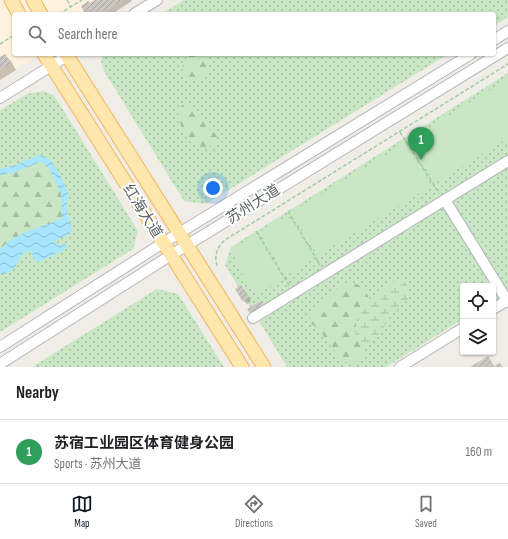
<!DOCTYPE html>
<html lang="en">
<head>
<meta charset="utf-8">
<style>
	:root { --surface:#fff; --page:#f2f2f2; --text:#202124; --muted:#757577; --line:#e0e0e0; --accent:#111827 }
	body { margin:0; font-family:"Sofia Sans Condensed","Noto Sans SC",sans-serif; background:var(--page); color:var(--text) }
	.controls { position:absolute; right:12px; bottom:12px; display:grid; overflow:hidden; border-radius:4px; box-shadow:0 1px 3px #0004 }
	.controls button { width:36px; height:36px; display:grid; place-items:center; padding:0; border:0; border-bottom:1px solid var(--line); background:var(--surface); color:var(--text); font:20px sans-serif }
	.you { position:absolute; left:213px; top:188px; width:14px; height:14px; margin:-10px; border:3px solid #fff; border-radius:50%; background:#1a73e8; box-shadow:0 0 0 6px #1a73e833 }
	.badge { display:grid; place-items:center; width:26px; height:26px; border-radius:50%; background:var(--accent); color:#fff; font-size:13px; font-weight:700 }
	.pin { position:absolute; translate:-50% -33px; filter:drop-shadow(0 1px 2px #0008) }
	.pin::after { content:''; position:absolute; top:21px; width:14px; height:12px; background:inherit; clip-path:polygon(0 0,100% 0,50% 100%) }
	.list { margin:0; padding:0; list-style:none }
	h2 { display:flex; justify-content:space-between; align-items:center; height:52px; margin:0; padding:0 16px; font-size:17px }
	h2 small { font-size:13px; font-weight:400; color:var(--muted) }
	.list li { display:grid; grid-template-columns:26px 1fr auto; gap:12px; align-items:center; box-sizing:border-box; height:64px; padding:0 16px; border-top:1px solid var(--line) }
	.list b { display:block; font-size:15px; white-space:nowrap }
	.list p { margin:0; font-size:13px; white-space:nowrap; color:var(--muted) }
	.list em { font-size:13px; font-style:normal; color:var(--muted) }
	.icon { flex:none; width:22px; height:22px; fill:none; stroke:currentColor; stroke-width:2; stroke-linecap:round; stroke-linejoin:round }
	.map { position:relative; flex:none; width:508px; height:367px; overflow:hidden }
	.search { position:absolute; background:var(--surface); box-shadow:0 1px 3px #0004; left:12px; right:12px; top:12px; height:44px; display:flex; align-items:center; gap:10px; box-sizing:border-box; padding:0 14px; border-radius:4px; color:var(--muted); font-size:15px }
	.sheet { height:116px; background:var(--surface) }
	nav { display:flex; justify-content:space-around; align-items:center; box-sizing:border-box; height:56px; border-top:1px solid var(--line); background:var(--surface); font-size:11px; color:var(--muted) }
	nav a { display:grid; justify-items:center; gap:2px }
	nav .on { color:var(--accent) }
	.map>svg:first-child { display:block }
	.commercial { fill:#fef2de }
	.grass { fill:url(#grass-dots) }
	.forest { fill:url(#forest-firs) }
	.wetland { fill:url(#wetland-marsh) }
	.green { fill:#c9e7c4 }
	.water { fill:url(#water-waves) }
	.shadow { fill:#0003 }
	.building { fill:url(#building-hatch) }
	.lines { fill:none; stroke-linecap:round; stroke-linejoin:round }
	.minor-casing { stroke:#b2b5b9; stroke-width:12 }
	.major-casing { stroke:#f2b55f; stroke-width:15 }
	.path { stroke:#a0cda6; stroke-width:1.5; stroke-dasharray:4 2; stroke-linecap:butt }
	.minor { stroke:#fff; stroke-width:10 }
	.major { stroke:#ffe7ad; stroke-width:13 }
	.labels { text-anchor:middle; stroke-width:4; stroke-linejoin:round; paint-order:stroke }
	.street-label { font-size:15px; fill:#5e6367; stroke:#fff }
</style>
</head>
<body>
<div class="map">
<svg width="508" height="367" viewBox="0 0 508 367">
	<defs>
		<pattern id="grass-dots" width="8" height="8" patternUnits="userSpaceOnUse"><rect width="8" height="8" fill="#c9e7c4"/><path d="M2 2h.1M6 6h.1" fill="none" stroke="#a6bfa3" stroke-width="1.8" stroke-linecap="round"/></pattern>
		<pattern id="forest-firs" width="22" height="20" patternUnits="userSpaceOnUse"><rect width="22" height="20" fill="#c9e7c4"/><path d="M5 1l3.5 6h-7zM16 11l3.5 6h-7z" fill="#a6bfa3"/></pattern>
		<pattern id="wetland-marsh" width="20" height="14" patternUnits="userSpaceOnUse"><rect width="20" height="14" fill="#c9e7c4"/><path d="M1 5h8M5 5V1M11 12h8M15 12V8" fill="none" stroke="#a6bfa3"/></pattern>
		<pattern id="water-waves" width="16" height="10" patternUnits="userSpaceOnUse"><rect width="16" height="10" fill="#a8e5ff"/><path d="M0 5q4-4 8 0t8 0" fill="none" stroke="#8cbdd2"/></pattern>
		<pattern id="building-hatch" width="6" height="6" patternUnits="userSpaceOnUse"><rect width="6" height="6" fill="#cbc8c3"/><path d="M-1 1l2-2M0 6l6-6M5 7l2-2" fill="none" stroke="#a8a6a2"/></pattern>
	</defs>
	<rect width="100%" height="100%" fill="#f0ede7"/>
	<path class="commercial" d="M0 0H126L103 14H14V54H40L0 79Z"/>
	<path class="grass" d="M184 0H508V17L494 26V14H161Z
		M104 54H448L206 204 184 201 104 71 101 61Z
		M508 73V292L493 301V286H463V319L386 367H287L225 265 231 247Z
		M43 91 54 95 138 231 133 249 0 332V110L27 94Z
		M157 289 178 294 224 367H32Z"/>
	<path class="forest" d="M183 67a13 13 0 1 1 26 0a13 13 0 1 1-26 0Z
		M185 103 188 105 194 113 202 118 209 129 215 133 217 136 215 143 207 148C203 147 199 147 195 144 191 142 189 138 187 135 181 126 172 111 185 103Z
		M40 162 45 164 50 170 61 193 62 216 61 219C41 228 15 232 0 250V175L13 173Z
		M349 282C358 284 365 287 368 296L360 338C364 345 367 353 364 360L353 363H348L342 360 325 338 320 331 316 327 311 324 310 320V312L315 307 331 297 343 284Z"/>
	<path class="wetland" d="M396 280H401L405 282 407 286 409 294 408 299 391 315 377 338 369 343 363 344 359 342 357 339 355 332 356 325 357 315 362 308 373 296 385 290Z"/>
	<path class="green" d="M508 79V138L435 183 409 140Z
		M405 143 431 186 318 255 291 213Z
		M288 215 314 258 286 276 259 232Z
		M256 234 283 278 259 293 255 292 240 271 233 251 234 248Z"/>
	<path class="water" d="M39 155C42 156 45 156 48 158 55 163 66 185 68 193 69 197 67 201 67 205 67 213 70 222 72 229L70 234 54 241 56 244 60 245 65 244 68 247 62 251 39 262 35 261 31 251C15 252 20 275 1 274L0 272V250C15 232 41 228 61 219L62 217 61 193 50 170 45 164 40 162 13 173 0 175V169L16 165Z"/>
	<path class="shadow" d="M97 0H131L132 1 112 14H86L90 4Z
		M5 55 11 61 16 70 0 80V58Z
		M244 289 251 301 247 304 244 301Z"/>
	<path class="building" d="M95 0H123L105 11 104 10 97 14 96 13 94 14H85L81 6 88 1 90 3Z
		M5 54 11 63 0 70V57Z
		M241 285 249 298 243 302 235 289Z
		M261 301 264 307 251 315 247 309Z
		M488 356 494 366 500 363 503 367H470Z"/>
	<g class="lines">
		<g class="minor-casing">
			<path id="minor" d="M134 14 157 0
				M494 40 508 31
				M0 98 70 54
				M445 200 508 302
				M493 309 508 300
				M253 318 508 161
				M0 347 163 243 471 54
				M0 364 171 255 508 48
				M400 367 463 328"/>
		</g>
		<g class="major-casing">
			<path id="major" d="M11 0 19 14
				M33 0 41 14
				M44 54 242 367
				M66 54 264 367"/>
		</g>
		<path class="path" d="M67 0 71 7
			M59 14 82 0
			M0 44 14 35
			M400 132 439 193
			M288 211 320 265
			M256 231 289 285
			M217 266C214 255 217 247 225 240L508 64"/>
		<use href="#minor" class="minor"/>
		<use href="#major" class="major"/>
	</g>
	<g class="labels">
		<g class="street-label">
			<text transform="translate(253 204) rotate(-32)" y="5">苏州大道</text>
			<text transform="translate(143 211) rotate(58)" y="5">红海大道</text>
		</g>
	</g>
</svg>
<div class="controls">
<button><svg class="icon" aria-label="locate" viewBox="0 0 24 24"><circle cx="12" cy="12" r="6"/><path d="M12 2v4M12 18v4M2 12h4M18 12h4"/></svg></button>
<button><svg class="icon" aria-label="layers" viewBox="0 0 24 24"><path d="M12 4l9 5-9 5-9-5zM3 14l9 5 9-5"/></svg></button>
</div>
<div class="you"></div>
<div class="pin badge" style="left:421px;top:160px;background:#2e9e5b">1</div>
<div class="search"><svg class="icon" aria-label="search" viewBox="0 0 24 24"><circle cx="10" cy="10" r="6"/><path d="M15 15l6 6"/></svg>Search here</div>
</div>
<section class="sheet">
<h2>Nearby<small></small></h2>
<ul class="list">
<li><span class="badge" style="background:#2e9e5b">1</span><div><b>苏宿工业园区体育健身公园</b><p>Sports · 苏州大道</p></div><em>160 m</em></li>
</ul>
</section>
<nav>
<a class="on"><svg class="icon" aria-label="map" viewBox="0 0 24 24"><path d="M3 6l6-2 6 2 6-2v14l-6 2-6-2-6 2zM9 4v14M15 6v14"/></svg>Map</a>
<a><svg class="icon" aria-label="directions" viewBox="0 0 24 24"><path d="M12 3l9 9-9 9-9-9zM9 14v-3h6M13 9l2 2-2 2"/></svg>Directions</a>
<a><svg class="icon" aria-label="saved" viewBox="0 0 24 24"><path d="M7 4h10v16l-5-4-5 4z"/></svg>Saved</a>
</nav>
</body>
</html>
